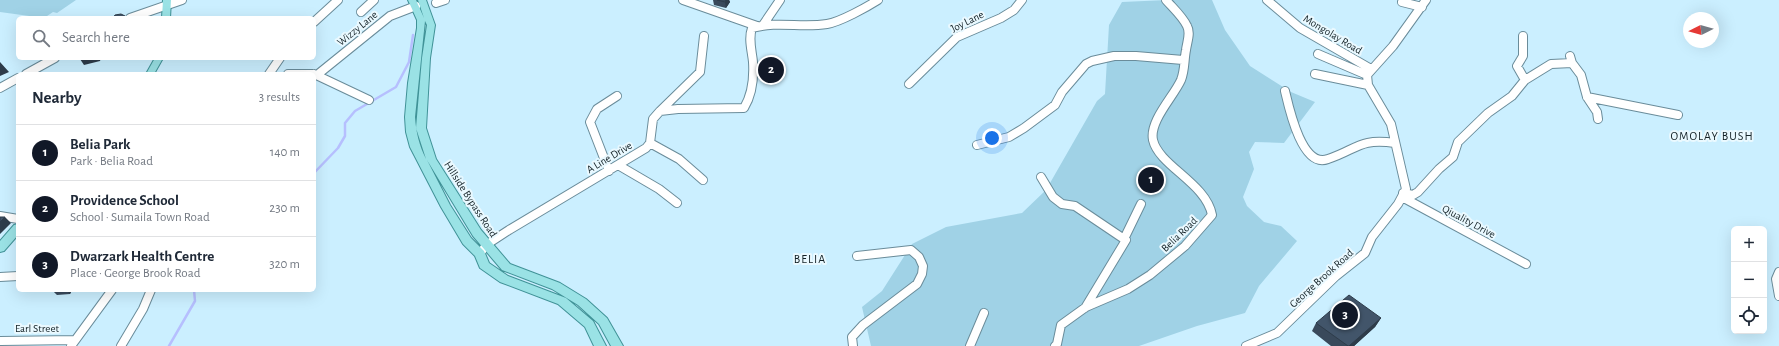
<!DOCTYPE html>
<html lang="en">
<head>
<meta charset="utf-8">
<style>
	:root { --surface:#fff; --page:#f2f2f3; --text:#1f2937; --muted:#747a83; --line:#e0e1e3; --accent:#111827 }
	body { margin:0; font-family:"Alegreya Sans",sans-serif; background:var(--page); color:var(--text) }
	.controls { position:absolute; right:12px; bottom:12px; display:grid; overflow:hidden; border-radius:6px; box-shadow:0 4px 16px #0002 }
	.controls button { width:36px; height:36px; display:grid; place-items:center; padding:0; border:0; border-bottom:1px solid var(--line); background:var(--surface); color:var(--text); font:20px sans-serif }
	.compass { position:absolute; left:1683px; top:12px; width:36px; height:36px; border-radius:50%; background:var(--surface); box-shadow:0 4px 16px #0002; rotate:264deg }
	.you { position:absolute; left:992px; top:138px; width:14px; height:14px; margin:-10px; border:3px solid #fff; border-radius:50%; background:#1a73e8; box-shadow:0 0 0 6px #1a73e833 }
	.badge { display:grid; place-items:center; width:26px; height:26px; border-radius:50%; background:var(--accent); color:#fff; font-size:13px; font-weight:700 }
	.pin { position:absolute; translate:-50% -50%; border:2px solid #fff; box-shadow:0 1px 4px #0006 }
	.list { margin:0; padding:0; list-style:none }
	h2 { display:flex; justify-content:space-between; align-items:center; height:52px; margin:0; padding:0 16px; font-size:17px }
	h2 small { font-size:13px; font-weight:400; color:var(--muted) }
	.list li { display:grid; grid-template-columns:26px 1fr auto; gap:12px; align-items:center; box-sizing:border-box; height:56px; padding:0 16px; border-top:1px solid var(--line) }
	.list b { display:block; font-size:15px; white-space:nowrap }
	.list p { margin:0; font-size:13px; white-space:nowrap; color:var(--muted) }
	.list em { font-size:13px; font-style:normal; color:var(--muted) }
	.icon { flex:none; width:22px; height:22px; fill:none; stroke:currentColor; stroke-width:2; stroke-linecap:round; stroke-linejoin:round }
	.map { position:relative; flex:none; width:1779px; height:346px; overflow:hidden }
	.search { position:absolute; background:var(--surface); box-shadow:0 4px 16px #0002; left:16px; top:16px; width:300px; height:44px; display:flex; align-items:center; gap:10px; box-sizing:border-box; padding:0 14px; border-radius:6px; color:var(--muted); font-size:15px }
	.panel { position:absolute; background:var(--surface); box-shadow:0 4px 16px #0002; left:16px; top:72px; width:300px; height:220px; border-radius:6px }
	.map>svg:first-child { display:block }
	.green { fill:#a0d2e6 }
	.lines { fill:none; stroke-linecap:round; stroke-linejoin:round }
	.stream { stroke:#b6bffe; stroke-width:2.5 }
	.minor-casing { stroke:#6a8c9a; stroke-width:10 }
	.major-casing { stroke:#409297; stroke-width:2 }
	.minor { stroke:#fff; stroke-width:8 }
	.major { fill:#9ae2e5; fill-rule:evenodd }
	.wall { fill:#39495b }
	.shaded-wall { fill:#2e3c4a }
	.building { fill:#42556a; stroke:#2e3c4a }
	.labels { text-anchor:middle; stroke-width:4; stroke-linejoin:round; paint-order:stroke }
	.street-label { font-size:11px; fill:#142227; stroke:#eaf9ff }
	.neighbourhood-label { font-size:12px; letter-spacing:1px; fill:#142227; stroke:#eaf9ff }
</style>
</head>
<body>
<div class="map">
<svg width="1779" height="346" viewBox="0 0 1779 346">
	<rect width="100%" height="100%" fill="#cbefff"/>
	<path class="green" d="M0 0H76L57 13 53 12 44 18 0 12Z
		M1167 0H1212L1225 30 1250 66 1291 92 1315 102 1284 143 1255 142 1249 152 1254 169 1243 197 1247 206 1264 222 1281 226 1297 241 1259 286 1245 313 1197 326 1139 346H871L862 307 882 291 912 244 946 227 1022 213 1046 190 1097 101 1105 94 1109 25 1122 2Z"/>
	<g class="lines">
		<path class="stream" d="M314 173 338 148 345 136V123L355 111 396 87 409 62 413 35
			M169 346 195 301 194 290"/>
		<g class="minor-casing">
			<path id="minor" d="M683 0 757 26
				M1267 0 1300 28 1371 69
				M1402 2 1422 7
				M436 3 445 0
				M361 12 374 0
				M130 18 182 0
				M314 22 338 0
				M763 25 780 0
				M1523 36V56L1517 66 1525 80
				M1318 54 1367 75
				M1570 56 1572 63 1581 75 1587 97 1597 112 1598 119
				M26 74 55 58
				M269 74 280 58
				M288 74H313
				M314 74 369 100
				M1315 74 1368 85
				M317 75 390 16 416 6
				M909 84 957 37 1001 18 1014 10 1022 0
				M0 88 18 78
				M1285 91C1289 108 1302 169 1328 159 1358 149 1359 138 1395 143
				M1587 97 1678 115
				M660 111 700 72 704 36
				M650 143 679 159 703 180
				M977 145 1009 137 1024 128 1055 105 1062 92 1086 64 1092 61 1114 56H1136L1183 60
				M618 165 659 189 677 203
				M609 171 590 122 597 109 617 96
				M1041 177 1053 197 1062 204 1075 206 1124 239
				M1403 193 1413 195 1418 192 1439 169 1453 157 1458 142 1488 113 1512 96 1525 80 1551 64 1572 63
				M1402 197 1526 264
				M0 216 18 219
				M480 254 486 245 509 230 646 148 650 143 653 119 660 111 678 109 744 108C752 95 754 78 753 62 752 51 748 39 752 28 777 21 802 28 827 24 840 22 867 7 878 0
				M1779 272 1776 279 1779 296
				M0 277 18 276
				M1085 308 1126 240 1124 239 1141 204
				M0 341 75 340
				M71 346 112 290
				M121 346 143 309 151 290
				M853 346 852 337 863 325 917 284 922 274 923 266 919 257 911 250 857 256
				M970 346 984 313
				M1055 346 1057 344 1061 325 1086 307 1128 289 1150 275 1185 246 1212 215C1206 183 1159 166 1153 140 1149 121 1174 96 1181 80 1185 70 1184 60 1186 50 1187 42 1191 33 1187 26 1183 17 1173 8 1166 0
				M1246 346 1277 333 1336 276 1365 253 1372 237 1398 204 1406 189 1391 124 1368 85 1367 75 1393 46 1426 0"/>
		</g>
		<g class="major-casing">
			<path id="major" d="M163 0H171L170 18H162Z
				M408 0H416L424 18 418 0H426L435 25 430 58 426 128 436 159 481 230 510 264 560 283 586 299 607 318 623 346H611L599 324 578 305 552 289 502 270 473 236 427 160 450 205 471 238 484 251 489 263 508 276 566 298 593 321 606 346H594L585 327 558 304 500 282 480 268 475 256 463 244 441 207 410 147 406 132 405 117 408 83 417 28V20ZM425 21 427 25 422 58 416 128 426 159C419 145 416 132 415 117Z
				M155 58H163L154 74H146Z
				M18 224V235L4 251 0 252V241L14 225Z"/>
		</g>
		<use href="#minor" class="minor"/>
		<use href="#major" class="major"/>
	</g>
	<path class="wall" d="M713 0H729L730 2 726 8 714 5Z
		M775 57 776 76 765 77 764 71Z
		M52 290H72L70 294 57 295Z
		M1381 318 1375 327 1354 346H1331L1312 331 1316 323Z"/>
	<path class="shaded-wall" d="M726 0H729L730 2 726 8 725 2Z
		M84 58H101L100 61 84 65 80 59Z
		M0 62 9 72 0 76Z
		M5 217 11 223 0 234V222Z
		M66 290H72L70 294Z
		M1381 318 1375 327 1354 346H1349Z"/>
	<path class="building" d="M717 0H726L725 2Z
		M121 14 125 16 124 18H113L115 15Z
		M765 57H775V70L764 71Z
		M0 217H5L0 222Z
		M1349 295 1381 318 1349 346H1348L1316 323Z"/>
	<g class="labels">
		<g class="street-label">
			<text transform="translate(967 21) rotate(-26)" y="4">Joy Lane</text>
			<text transform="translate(357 28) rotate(-39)" y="4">Wizzy Lane</text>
			<text transform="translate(1333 34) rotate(31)" y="4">Mongolay Road</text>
			<text transform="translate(609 157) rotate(-31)" y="4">A Line Drive</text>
			<text transform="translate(471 199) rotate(57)" y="4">Hillside Bypass Road</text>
			<text transform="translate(1469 221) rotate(28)" y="4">Qiuality Drive</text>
			<text transform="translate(1179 234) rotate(-44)" y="4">Belia Road</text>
			<text transform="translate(1321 278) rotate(-42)" y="4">George Brook Road</text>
			<text x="37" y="332">Earl Street</text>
		</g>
		<g class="neighbourhood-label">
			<text x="1712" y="140">OMOLAY BUSH</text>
			<text x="810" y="263">BELIA</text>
		</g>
	</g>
</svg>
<div class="controls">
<button>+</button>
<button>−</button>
<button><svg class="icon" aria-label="locate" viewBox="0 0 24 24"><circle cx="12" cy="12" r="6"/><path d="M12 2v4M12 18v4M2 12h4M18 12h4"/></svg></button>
</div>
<svg class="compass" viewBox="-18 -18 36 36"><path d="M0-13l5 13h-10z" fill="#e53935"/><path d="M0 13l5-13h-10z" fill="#747a83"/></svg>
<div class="you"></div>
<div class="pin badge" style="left:1151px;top:180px">1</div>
<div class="pin badge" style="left:771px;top:70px">2</div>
<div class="pin badge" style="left:1345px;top:315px">3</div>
<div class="search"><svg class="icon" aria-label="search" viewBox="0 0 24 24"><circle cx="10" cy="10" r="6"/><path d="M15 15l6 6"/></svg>Search here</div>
<section class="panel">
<h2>Nearby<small>3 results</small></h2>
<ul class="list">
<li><span class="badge">1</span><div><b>Belia Park</b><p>Park · Belia Road</p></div><em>140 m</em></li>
<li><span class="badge">2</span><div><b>Providence School</b><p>School · Sumaila Town Road</p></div><em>230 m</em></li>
<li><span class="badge">3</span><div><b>Dwarzark Health Centre</b><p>Place · George Brook Road</p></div><em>320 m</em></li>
</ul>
</section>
</div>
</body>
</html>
